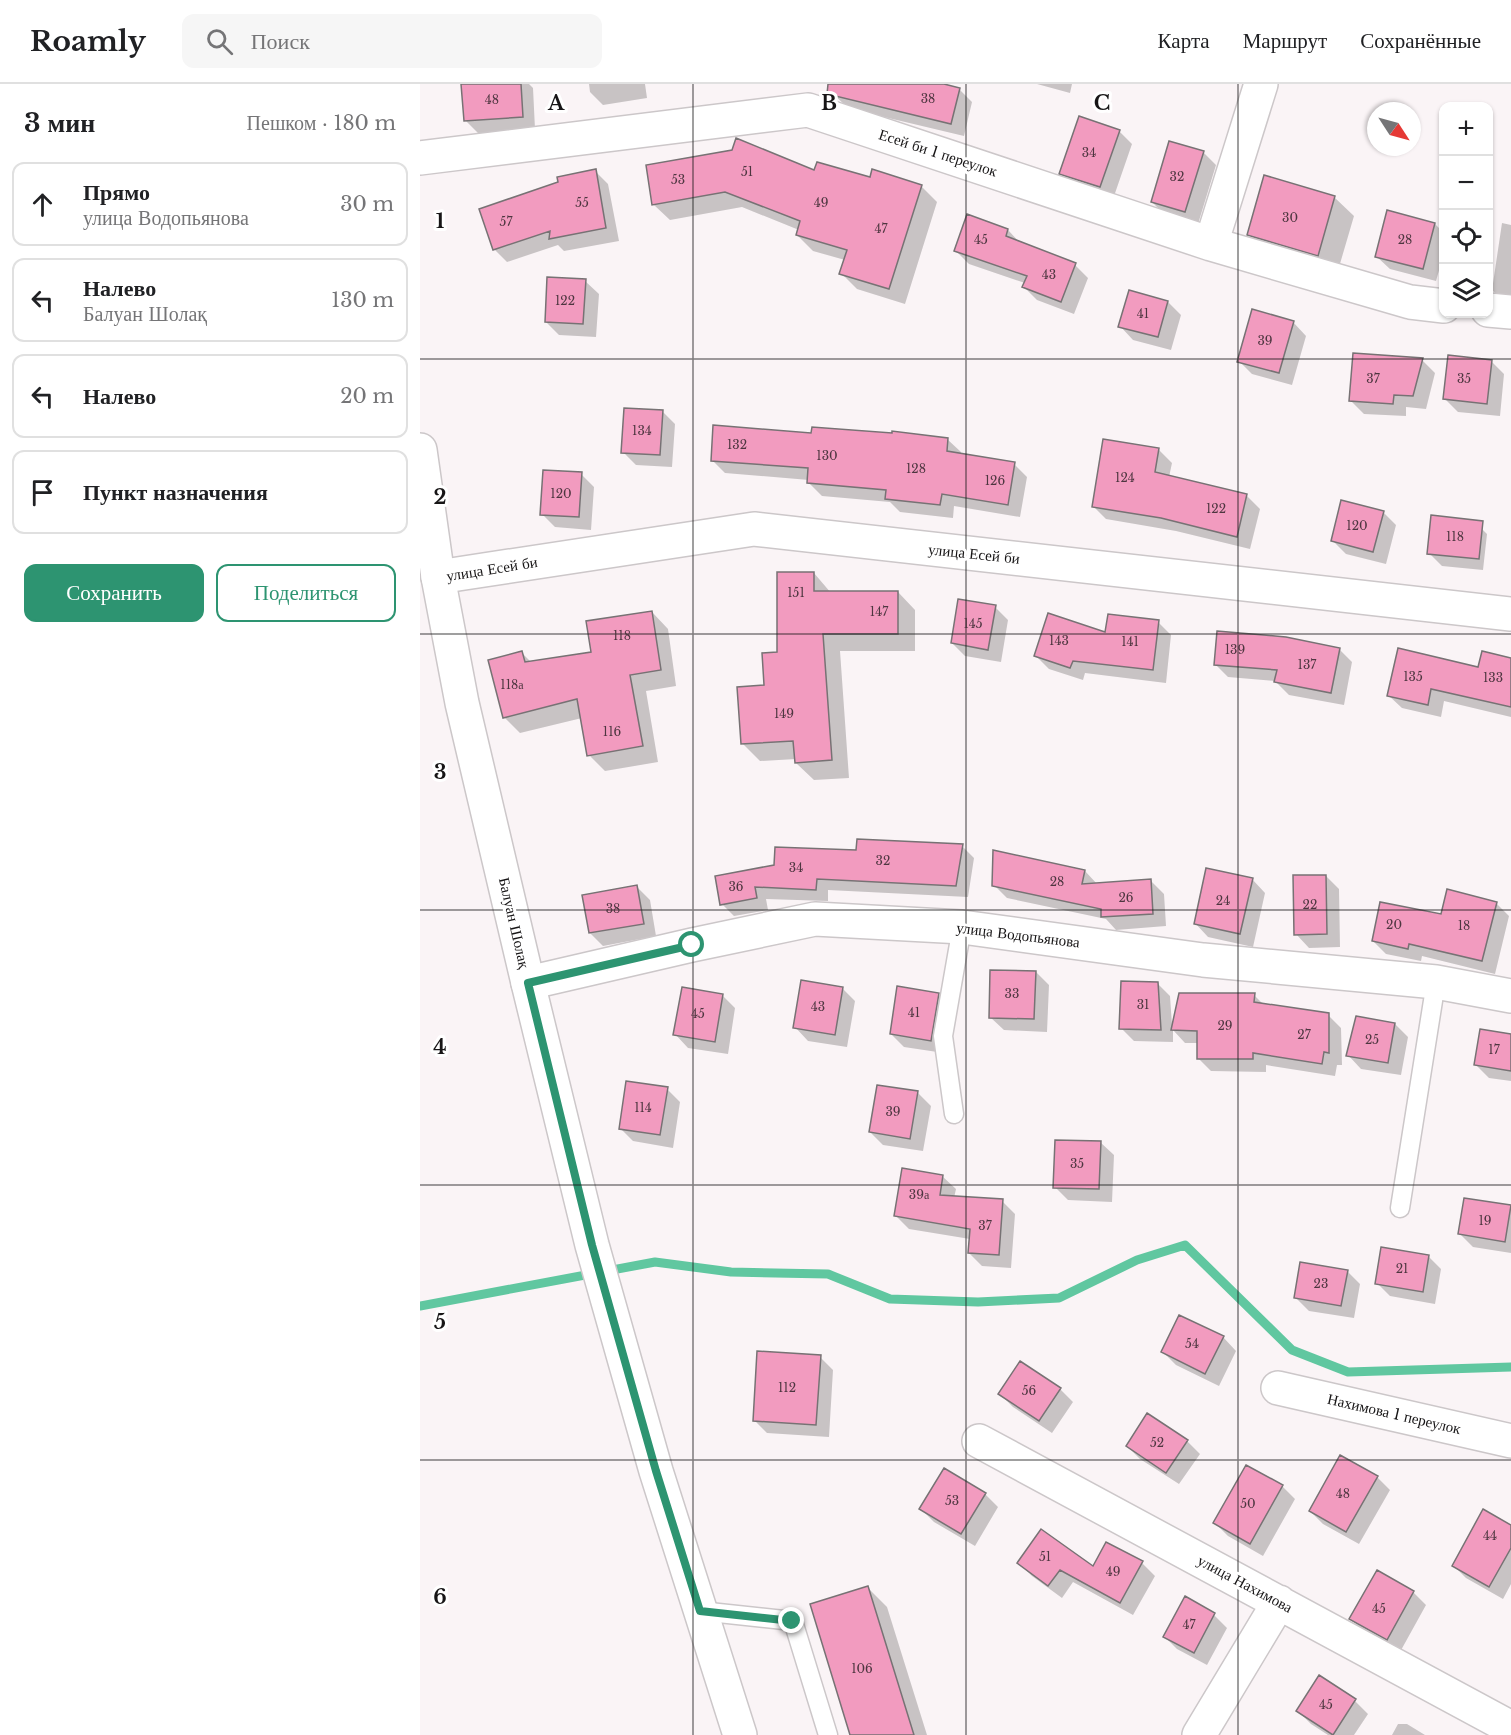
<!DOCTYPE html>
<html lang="ru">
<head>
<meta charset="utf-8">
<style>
	:root { --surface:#fff; --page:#f6f6f6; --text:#202124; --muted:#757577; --line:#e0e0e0; --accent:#2d9471 }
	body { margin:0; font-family:"Libre Baskerville",serif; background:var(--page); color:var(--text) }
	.controls { position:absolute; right:18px; top:18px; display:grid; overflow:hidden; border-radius:12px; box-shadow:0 2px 4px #0004 }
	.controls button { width:54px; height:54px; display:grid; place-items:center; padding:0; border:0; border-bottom:2px solid var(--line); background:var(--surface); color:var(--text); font:30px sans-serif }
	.compass { position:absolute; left:947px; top:18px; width:54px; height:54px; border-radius:50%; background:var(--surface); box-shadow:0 2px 4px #0004; rotate:126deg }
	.stop { position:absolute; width:18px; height:18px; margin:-14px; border:4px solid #2d9471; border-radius:50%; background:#fff }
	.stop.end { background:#2d9471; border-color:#fff; box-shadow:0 2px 6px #0008 }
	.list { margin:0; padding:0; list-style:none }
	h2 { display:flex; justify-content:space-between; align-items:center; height:78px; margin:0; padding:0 24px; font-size:26px }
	h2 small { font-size:20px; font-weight:400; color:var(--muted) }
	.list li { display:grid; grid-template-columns:39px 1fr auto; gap:18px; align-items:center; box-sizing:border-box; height:84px; margin:0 12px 12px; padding:0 12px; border:2px solid var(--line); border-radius:12px }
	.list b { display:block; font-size:22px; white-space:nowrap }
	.list p { margin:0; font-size:20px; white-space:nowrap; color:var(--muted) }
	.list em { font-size:20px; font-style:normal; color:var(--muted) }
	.actions { display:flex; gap:12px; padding:18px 24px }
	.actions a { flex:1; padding:14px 0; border:2px solid var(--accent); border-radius:12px; text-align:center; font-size:21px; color:var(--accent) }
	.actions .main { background:var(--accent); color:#fff }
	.icon { flex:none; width:33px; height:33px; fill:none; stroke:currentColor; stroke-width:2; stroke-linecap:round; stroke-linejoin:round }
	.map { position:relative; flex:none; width:1091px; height:1651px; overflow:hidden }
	header { display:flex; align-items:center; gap:36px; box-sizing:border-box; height:84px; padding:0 30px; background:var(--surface); border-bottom:2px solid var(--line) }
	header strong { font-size:28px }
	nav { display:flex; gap:33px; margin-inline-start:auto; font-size:21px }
	.search { width:420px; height:54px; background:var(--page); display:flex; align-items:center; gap:15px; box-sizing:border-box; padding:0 21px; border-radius:12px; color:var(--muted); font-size:22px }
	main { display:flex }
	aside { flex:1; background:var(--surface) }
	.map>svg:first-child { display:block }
	.shadow { fill:#0003 }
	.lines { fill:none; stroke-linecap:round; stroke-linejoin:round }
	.stream { stroke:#60c7a0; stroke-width:9 }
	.building { fill:#f29bbf; stroke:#777274; stroke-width:1.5 }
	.service-casing { stroke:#ccc7c9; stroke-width:21 }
	.minor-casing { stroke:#ccc7c9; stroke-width:36 }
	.primary-casing { stroke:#ccc7c9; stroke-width:36 }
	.service { stroke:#fff; stroke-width:18 }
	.minor { stroke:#fff; stroke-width:33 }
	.primary { stroke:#fff; stroke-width:33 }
	.route { stroke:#2d9471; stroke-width:8 }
	.grid { fill:none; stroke:#171516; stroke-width:1.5; stroke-opacity:0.55 }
	.labels { text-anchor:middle; stroke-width:6; stroke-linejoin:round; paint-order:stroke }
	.number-label { font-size:12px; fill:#4e3640 }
	.street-label { font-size:15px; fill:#171516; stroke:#fff }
	.grid-label { font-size:20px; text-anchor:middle; font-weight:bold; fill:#171516; stroke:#fff; stroke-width:6; stroke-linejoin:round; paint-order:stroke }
</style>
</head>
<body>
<header>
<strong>Roamly</strong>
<div class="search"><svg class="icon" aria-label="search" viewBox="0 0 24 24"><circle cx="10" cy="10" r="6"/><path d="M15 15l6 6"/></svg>Поиск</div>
<nav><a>Карта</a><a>Маршрут</a><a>Сохранённые</a></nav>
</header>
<main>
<aside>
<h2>3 мин<small>Пешком · 180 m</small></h2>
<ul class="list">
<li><svg class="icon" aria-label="ahead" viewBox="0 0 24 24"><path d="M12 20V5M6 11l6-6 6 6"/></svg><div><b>Прямо</b><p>улица Водопьянова</p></div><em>30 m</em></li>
<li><svg class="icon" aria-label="left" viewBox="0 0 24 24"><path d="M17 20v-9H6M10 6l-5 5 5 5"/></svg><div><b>Налево</b><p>Балуан Шолақ</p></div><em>130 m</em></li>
<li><svg class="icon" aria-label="left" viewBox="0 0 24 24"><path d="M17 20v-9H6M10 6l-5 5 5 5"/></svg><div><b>Налево</b></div><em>20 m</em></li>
<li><svg class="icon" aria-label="arrive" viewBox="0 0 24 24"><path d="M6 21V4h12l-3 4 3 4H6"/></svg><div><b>Пункт назначения</b></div></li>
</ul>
<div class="actions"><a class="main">Сохранить</a><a>Поделиться</a></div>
</aside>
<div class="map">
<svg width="1091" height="1651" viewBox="0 0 1091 1651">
	<rect width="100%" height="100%" fill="#faf4f6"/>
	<path class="shadow" d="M43 0H109L113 4 115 45 59 50 46 37Z
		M169 0H225L227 14 183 21 170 8Z
		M416 0H518L539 5 552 18 544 52 460 32 458 35 426 22 412 9Z
		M617 0H652L650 9Z
		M699 47 712 60 693 115 654 102 641 89Z
		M313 67 395 88 501 102 517 118 485 220 437 205 421 189 425 176 393 167 377 151 379 146 322 123 250 136 234 121Z
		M783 68 796 81 778 140 745 131 732 118Z
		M175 87 188 100 199 157 144 167 138 161 87 178 74 165Z
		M914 113 934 132 917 190 848 170 829 150Z
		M1082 139 1091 141V220L1085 219 1072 206Z
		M1015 140 1024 149V169L1016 197 970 185 956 172Z
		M588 146 601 160 655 181 668 194 654 230 617 216 604 203 605 199 549 180 536 167Z
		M165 197 179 210 176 253 139 251 126 238Z
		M748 218 761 231 751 266 713 256 700 242Z
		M873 238 886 252 872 301 832 290 819 277Z
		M1002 276 1015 289 1006 325 986 323V332L944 330 931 317Z
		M1071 277 1084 290 1080 332 1038 328 1025 315Z
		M242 327 255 340 252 383 216 381 203 368Z
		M527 355 541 368 540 371 594 380 607 393 600 433 534 422 533 434 480 428 470 418 402 412 389 399V396L305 389 292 376Z
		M739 366 752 379 749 393 827 412 840 425 830 465 756 447 686 435 673 422Z
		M161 390 174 403 171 446 135 443 122 430Z
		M963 428 976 441 966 480 926 470 913 457Z
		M1054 437 1067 450 1063 486 1022 482 1009 469Z
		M394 489 411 509 478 508 495 526V567H420L429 694 394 696 376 679V675L340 677 322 659 359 569Z
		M575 523 588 536 581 578 545 572 532 559Z
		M232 528 248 545 256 602 226 607 238 678 185 687 169 671 162 634 100 649 84 633 102 569 111 578 172 569Z
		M738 538 751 551 746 599 665 589 663 596 629 585 616 572 687 550Z
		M919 565 932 578 924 621 869 611 855 597 808 593 795 580Z
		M1091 575V633L1024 617 1021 633 982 624 968 611Z
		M542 762 554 774 548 813 408 806V817L346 815 348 826 314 832 302 820 297 793 438 768Z
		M665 787 678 801 731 797 744 810 746 842 696 846 686 835 587 814 574 801Z
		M906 792 919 805 920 863 889 864 876 850Z
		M832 795 845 809 833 863 788 853 775 839Z
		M217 803 230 816 236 852 183 862 170 849Z
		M1076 819 1089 832 1075 890 1002 872 1001 877 966 870 953 857 1022 832Z
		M616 888 629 901 627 948 584 946 570 933Z
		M737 899 750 912 752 941 834 911 844 921 908 931 921 944 922 981H917L915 992 846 981V988L791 987 778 974V959H765L753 946V958L714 957 701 944Z
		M422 904 435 917 427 963 388 957 375 943Z
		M518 910 531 923 524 969 484 963 471 950Z
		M302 911 315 924 308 970 268 964 255 950Z
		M975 940 988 953 981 991 941 985 928 971Z
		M1091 951V997L1069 994 1056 981Z
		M247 1005 260 1018 253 1064 213 1057 200 1044Z
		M498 1009 511 1022 503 1067 463 1061 450 1048Z
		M680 1058 694 1071 692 1118 648 1116 635 1103Z
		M522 1092 536 1105 534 1114 582 1117 595 1130 591 1184 562 1182 549 1169 550 1155 489 1145 476 1132Z
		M1046 1115 1091 1123V1169L1053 1163 1040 1150Z
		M1008 1172 1021 1185 1015 1220 970 1212 957 1199Z
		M927 1187 940 1200 934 1234 889 1227 876 1214Z
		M803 1253 816 1267 799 1302 756 1281 743 1268Z
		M400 1273 413 1286 409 1353 347 1349 334 1336Z
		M640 1305 653 1318 632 1349 593 1323 580 1310Z
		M767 1357 780 1370 759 1400 720 1375 707 1362Z
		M957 1393 970 1406 939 1460 903 1440 890 1427Z
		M862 1402 875 1415 843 1472 808 1452 795 1439Z
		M565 1410 578 1423 555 1462 514 1438 501 1425Z
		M1091 1442V1500L1083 1515 1046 1494 1033 1481Z
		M599 1479 673 1484 722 1479 735 1492 713 1531 653 1498 642 1514 612 1492Z
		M448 1504 467 1523 507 1651H432Z
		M993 1508 1006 1521 980 1568 944 1548 931 1535Z
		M765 1514 794 1531 807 1544 787 1581 757 1565 744 1552Z
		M900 1593 935 1617 948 1630 934 1651H908L891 1640 878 1627Z
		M978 1640H987L1005 1651H972Z"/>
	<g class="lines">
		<path class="stream" d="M0 1222 235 1178 311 1188 408 1190 470 1215 558 1218 639 1214 717 1176 765 1161 872 1266 928 1288 1091 1283"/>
	</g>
	<path class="building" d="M41 0H101L103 33 44 37Z
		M408 0H524L540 4 531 40 407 10Z
		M659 32 700 46 680 103 639 90Z
		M316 54 394 86 397 78 450 93 452 85 502 101 469 205 419 190 427 166 376 151 380 137 305 108 232 121 226 81 312 66Z
		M749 57 784 67 765 128 731 118Z
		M176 85 186 144 129 155 130 147 73 166 59 125 138 98 137 93Z
		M844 91 915 112 898 172 827 151Z
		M967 126 1015 139 1003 185 955 173Z
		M547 130 588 145 586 152 656 179 641 218 602 203 607 192 534 167Z
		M127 193 166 195 163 240 125 238Z
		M709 206 748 217 738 253 698 243Z
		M832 225 874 237 859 289 817 278Z
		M933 269 1003 274 993 312 974 311 973 320 929 317Z
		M1028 271 1072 276 1067 320 1023 315Z
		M204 324 243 326 240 371 201 369Z
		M293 341 391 349 392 343 472 349V347L528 354 527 367 595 378 588 421 522 410 520 421 465 415 466 406 387 399 388 384 291 377Z
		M683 355 739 364 735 388 827 410 817 453 741 434 672 423Z
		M123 386 162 388 159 433 120 431Z
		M921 416 964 427 953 468 911 457Z
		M1011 431 1063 437 1059 475 1007 470Z
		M357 488H394V507H478V550H403L412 676 375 679 373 657 321 660 317 603 344 601 342 569 357 568Z
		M538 515 576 521 568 566 531 559Z
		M232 527 241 586 210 591 223 662 167 672 157 615 83 634 68 576 102 567 105 578 171 568 166 537Z
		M628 529 685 548 688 530 739 536 733 586 653 577 650 584 614 572Z
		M797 547 866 553 920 564 911 609 854 598 857 586 794 581Z
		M978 564 1058 583 1062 567 1091 574V623L1011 605 1008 621 967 612Z
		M437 755 543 760 536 802 397 795 396 806 335 803 337 814 300 821 295 792 354 781 355 763 436 766Z
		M573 766 665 786 662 800 731 795 733 830 681 833V825L572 802Z
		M786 784 833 794 820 850 774 840Z
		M873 791H906L907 850 874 851Z
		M217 801 224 840 169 849 162 811Z
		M1027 805 1077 818 1062 877 989 860 988 865 952 857 960 818 1021 830Z
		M570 886 616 887 614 935 569 934Z
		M381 896 423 903 415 951 373 944Z
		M701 897 738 898 741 946 699 945Z
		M477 902 519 909 511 957 470 950Z
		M262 903 303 910 295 958 253 951Z
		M759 909H835L834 918 909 929V969L904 968 902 980 833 969V975H777V947L751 946Z
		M936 932 975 939 968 979 926 972Z
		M1060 945 1091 950V987L1054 981Z
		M206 997 248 1003 240 1051 199 1045Z
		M457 1001 498 1007 490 1055 449 1048Z
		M635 1056 681 1057 679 1105 633 1104Z
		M482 1084 523 1091 520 1111 583 1115 579 1171 548 1169 550 1145 474 1132Z
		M1044 1114 1091 1121 1085 1158 1038 1150Z
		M961 1163 1009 1171 1003 1208 955 1200Z
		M880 1178 928 1186 921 1222 874 1214Z
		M759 1231 804 1252 785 1290 741 1268Z
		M337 1267 401 1271 396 1341 333 1337Z
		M600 1277 641 1304 619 1337 578 1310Z
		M727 1329 768 1356 746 1389 706 1362Z
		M920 1371 958 1392 926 1448 889 1427Z
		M826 1381 863 1401 830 1460 793 1439Z
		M524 1384 566 1409 541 1450 499 1425Z
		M1063 1425 1091 1441V1464L1069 1503 1032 1482Z
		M621 1445 673 1482 686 1458 723 1477 700 1519 640 1486 628 1502 597 1479Z
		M957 1486 994 1507 967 1556 929 1535Z
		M448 1502 494 1651H430L390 1520Z
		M765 1512 795 1529 774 1569 743 1553Z
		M899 1591 936 1615 913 1651 876 1627Z"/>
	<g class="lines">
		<g class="service-casing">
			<path id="service" d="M534 1030 523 952 542 843
				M980 1124 1016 898
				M280 1527 373 1537 408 1651"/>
		</g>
		<g class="minor-casing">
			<path id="minor" d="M0 74 388 26 791 160 990 218 1024 222
				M791 160 841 0
				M1068 226 1091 228
				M18 493 334 445 1091 530
				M108 899 272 861 395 835 542 843 783 876 1016 898 1091 912
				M858 1304 1091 1357
				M559 1357 1091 1644
				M779 1651 859 1518"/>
		</g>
		<g class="primary-casing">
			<path id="primary" d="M0 366 18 493 42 619 108 899 172 1161 236 1387 320 1651"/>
		</g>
		<use href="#service" class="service"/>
		<use href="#minor" class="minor"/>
		<use href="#primary" class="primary"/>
	</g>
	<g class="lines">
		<path class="route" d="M272 861 108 899 172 1161 236 1387 280 1527 372 1537"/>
	</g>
	<path class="grid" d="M273 0V1651M546 0V1651M818 0V1651M0 275H1091M0 550H1091M0 826H1091M0 1101H1091M0 1376H1091"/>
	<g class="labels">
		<g class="number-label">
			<text x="508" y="19">38</text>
			<text x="72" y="20">48</text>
			<text x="669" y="73">34</text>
			<text x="327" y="92">51</text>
			<text x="757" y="97">32</text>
			<text x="258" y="100">53</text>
			<text x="162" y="123">55</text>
			<text x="401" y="123">49</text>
			<text x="870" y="138">30</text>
			<text x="86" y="142">57</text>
			<text x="461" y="149">47</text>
			<text x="561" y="160">45</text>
			<text x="985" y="160">28</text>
			<text x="629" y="195">43</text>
			<text x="145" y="221">122</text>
			<text x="723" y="234">41</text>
			<text x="845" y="261">39</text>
			<text x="953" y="299">37</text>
			<text x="1044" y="299">35</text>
			<text x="222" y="351">134</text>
			<text x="317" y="365">132</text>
			<text x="407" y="376">130</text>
			<text x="496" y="389">128</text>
			<text x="705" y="398">124</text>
			<text x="575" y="401">126</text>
			<text x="141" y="414">120</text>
			<text x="796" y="429">122</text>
			<text x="937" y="446">120</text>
			<text x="1035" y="457">118</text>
			<text x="376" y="513">151</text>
			<text x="459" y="532">147</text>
			<text x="553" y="544">145</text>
			<text x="202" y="556">118</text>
			<text x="639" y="561">143</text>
			<text x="710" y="562">141</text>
			<text x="815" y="570">139</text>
			<text x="887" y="585">137</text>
			<text x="993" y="597">135</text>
			<text x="1073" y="598">133</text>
			<text x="92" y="605">118а</text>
			<text x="364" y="634">149</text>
			<text x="192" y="652">116</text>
			<text x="463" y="781">32</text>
			<text x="376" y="788">34</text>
			<text x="637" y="802">28</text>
			<text x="316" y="807">36</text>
			<text x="706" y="818">26</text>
			<text x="803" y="821">24</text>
			<text x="890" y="825">22</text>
			<text x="193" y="829">38</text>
			<text x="974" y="845">20</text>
			<text x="1044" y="846">18</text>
			<text x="592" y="914">33</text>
			<text x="723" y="925">31</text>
			<text x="398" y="927">43</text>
			<text x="494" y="933">41</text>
			<text x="278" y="934">45</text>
			<text x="805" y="946">29</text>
			<text x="884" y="955">27</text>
			<text x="952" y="960">25</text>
			<text x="1074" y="970">17</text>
			<text x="223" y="1028">114</text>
			<text x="473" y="1032">39</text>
			<text x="657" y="1084">35</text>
			<text x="499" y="1115">39а</text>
			<text x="1065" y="1141">19</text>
			<text x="565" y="1146">37</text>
			<text x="982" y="1189">21</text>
			<text x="901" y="1204">23</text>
			<text x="772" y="1264">54</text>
			<text x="367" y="1308">112</text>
			<text x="609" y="1311">56</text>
			<text x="737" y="1363">52</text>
			<text x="923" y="1414">48</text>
			<text x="532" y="1421">53</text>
			<text x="828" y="1424">50</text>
			<text x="1070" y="1456">44</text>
			<text x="625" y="1477">51</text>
			<text x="693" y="1492">49</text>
			<text x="959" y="1529">45</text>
			<text x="769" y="1545">47</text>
			<text x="442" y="1589">106</text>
			<text x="906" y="1625">45</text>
		</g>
		<g class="street-label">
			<text transform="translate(518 69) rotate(18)" y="5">Есей би 1 переулок</text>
			<text transform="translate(554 470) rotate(6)" y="5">улица Есей би</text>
			<text transform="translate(72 485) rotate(-9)" y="5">улица Есей би</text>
			<text transform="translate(94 839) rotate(77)" y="5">Балуан Шолақ</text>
			<text transform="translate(598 851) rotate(7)" y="5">улица Водопьянова</text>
			<text transform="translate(974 1330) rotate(13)" y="5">Нахимова 1 переулок</text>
			<text transform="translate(825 1500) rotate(28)" y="5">улица Нахимова</text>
		</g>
	</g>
	<g class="grid-label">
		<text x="136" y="26">A</text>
		<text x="409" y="26">B</text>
		<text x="682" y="26">C</text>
		<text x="20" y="144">1</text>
		<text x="20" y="420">2</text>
		<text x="20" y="695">3</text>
		<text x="20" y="970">4</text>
		<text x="20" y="1245">5</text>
		<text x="20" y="1520">6</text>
	</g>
</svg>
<div class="controls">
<button>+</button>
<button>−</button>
<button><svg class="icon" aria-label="locate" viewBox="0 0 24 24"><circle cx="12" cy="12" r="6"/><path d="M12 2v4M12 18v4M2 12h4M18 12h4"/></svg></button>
<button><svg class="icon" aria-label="layers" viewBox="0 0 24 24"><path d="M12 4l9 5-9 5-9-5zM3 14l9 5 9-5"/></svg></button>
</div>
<svg class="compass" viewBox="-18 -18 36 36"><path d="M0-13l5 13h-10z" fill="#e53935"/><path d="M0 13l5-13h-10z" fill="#757577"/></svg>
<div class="stop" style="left:272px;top:861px"></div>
<div class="stop end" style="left:372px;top:1537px"></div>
</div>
</main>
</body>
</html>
